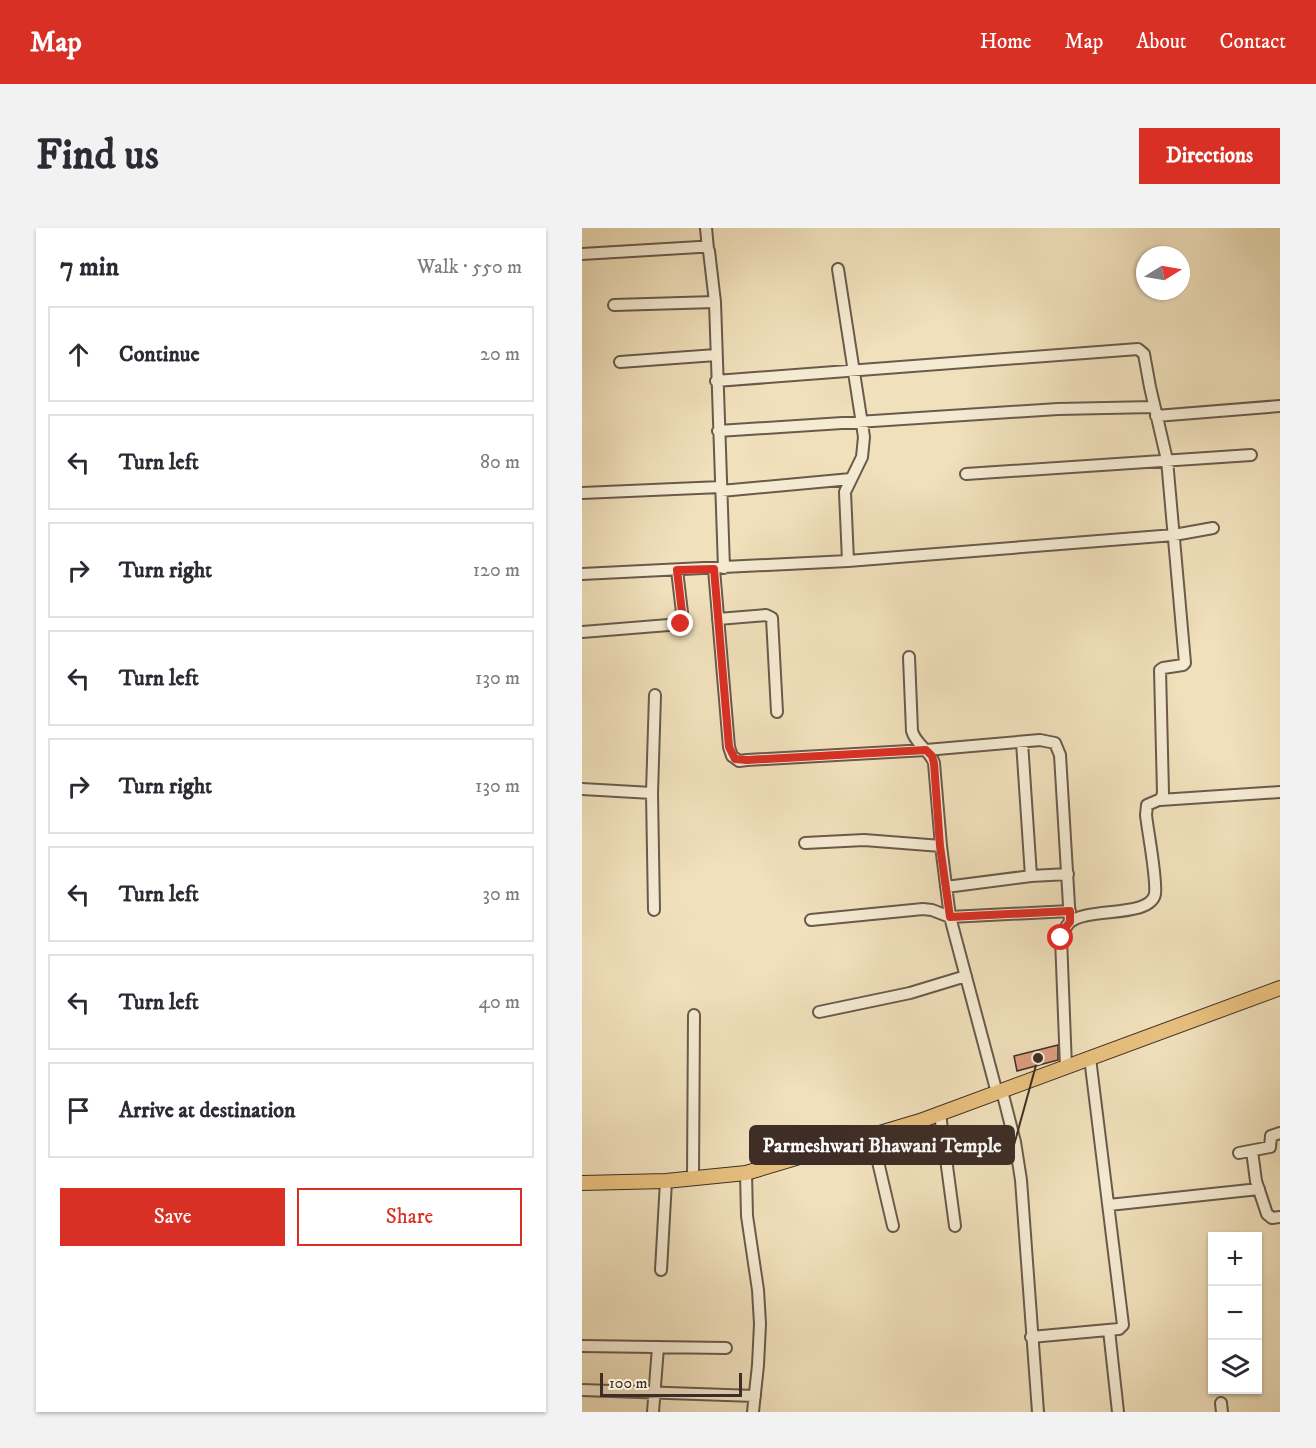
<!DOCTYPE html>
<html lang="en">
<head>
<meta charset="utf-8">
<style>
	:root { --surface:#fff; --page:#f2f2f3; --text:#2b2b33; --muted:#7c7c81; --line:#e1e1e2; --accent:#d93025 }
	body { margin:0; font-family:"IM FELL DW Pica",serif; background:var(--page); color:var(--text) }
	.controls { position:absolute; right:18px; bottom:18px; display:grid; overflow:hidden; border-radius:0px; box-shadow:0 2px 4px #0004 }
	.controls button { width:54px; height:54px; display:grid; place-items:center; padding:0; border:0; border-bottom:2px solid var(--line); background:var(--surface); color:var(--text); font:30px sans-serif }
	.compass { position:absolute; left:554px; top:18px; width:54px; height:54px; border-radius:50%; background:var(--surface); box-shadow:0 2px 4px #0004; rotate:79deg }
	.scale { position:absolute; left:18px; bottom:15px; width:142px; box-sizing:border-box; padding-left:6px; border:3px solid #3e2d26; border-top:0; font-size:16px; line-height:21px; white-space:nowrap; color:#3e2d26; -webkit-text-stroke:4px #f5ebd3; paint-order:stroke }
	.stop { position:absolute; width:18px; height:18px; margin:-14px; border:4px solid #d93025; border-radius:50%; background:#fff }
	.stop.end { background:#d93025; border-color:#fff; box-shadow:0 2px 6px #0008 }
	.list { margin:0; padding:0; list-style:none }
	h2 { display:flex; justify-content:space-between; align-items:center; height:78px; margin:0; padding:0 24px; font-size:26px }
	h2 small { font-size:20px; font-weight:400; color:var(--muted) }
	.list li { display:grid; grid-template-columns:39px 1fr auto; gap:18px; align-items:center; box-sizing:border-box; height:96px; margin:0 12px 12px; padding:0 12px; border:2px solid var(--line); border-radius:0px }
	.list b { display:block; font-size:22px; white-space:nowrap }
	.list em { font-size:20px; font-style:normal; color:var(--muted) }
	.actions { display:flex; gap:12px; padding:18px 24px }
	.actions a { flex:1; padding:14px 0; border:2px solid var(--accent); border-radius:0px; text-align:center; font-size:21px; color:var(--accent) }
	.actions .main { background:var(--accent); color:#fff }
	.icon { flex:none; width:33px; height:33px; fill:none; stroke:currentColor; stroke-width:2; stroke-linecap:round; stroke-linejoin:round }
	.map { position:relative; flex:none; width:698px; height:1184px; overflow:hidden; border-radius:0px }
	header { display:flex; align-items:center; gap:36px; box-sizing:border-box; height:84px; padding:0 30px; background:var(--accent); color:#fff }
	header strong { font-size:28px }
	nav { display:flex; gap:33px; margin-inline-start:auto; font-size:21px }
	.intro { display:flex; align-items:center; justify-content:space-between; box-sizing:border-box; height:144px; padding:0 36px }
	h1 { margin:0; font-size:42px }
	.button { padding:15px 27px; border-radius:0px; background:var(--accent); color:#fff; font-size:21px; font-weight:700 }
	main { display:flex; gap:36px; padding:0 36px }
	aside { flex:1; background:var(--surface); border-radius:0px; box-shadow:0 2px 4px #0004 }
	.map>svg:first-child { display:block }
	.building { fill:#de9d7f; stroke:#3e2d26; stroke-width:1.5 }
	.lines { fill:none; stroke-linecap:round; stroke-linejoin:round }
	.minor-casing { stroke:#6a5a4b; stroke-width:14 }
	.major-casing { stroke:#3e2d26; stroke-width:16 }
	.minor { stroke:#f5ebd3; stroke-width:10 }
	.major { stroke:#e8c07e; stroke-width:14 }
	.route { stroke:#d93025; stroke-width:8 }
	.leader { fill:none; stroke:#3e2d26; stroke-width:2 }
	.callout-dot { fill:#3e2d26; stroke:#f5ebd3; stroke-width:2 }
	.callout { fill:#3e2d26; stroke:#3e2d26; stroke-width:2 }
	.callout-label { font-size:20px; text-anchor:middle; font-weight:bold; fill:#fff }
</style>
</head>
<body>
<header>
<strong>Map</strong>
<nav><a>Home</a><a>Map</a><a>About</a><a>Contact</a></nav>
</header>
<div class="intro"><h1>Find us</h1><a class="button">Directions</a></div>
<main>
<aside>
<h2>7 min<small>Walk · 550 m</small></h2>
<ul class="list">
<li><svg class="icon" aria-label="ahead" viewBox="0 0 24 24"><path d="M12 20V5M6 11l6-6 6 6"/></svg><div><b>Continue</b></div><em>20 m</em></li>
<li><svg class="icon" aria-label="left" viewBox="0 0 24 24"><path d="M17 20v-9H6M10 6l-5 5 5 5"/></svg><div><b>Turn left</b></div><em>80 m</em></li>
<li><svg class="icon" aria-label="right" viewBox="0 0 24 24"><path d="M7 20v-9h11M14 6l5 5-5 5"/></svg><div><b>Turn right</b></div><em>120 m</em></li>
<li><svg class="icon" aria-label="left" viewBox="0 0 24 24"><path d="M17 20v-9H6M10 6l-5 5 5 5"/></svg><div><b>Turn left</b></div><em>130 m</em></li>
<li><svg class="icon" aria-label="right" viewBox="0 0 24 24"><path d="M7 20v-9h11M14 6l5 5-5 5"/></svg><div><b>Turn right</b></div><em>130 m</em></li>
<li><svg class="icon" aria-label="left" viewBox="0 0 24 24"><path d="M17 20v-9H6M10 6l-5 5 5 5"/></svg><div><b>Turn left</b></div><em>30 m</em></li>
<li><svg class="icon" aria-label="left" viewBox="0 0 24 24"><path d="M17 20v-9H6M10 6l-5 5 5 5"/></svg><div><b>Turn left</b></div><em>40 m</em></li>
<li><svg class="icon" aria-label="arrive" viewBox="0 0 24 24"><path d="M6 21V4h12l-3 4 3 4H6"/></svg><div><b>Arrive at destination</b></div></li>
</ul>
<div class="actions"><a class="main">Save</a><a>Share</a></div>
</aside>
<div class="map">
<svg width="698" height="1184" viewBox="0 0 698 1184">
	<rect width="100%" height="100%" fill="#f0e0bb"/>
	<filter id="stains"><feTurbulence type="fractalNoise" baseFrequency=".00333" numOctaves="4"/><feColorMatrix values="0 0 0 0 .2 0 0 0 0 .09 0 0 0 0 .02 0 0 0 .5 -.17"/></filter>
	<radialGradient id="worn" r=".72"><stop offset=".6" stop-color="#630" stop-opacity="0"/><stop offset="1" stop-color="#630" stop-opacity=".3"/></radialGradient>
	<path class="building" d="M476 817V832L435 843 432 828Z"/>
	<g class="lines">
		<g class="minor-casing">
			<path id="minor" d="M124 0 126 21
				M0 26 117 19H124L127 23 133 74 142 340
				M256 41 282 209 280 229 263 264 266 333
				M32 77 133 74
				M38 134 134 127
				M134 153 556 121 562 126 568 159 585 232 603 435 601 437 581 440 578 442 581 565 579 571 565 577 564 587C566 605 575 650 573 666 568 690 506 679 488 694 483 699 481 704 479 710L484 839
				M574 188 698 178
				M136 203 476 181 572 179
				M384 246 669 227
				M139 263 269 251
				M0 265 139 259
				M132 341 147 519 150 528 157 533 165 532 344 522 458 512 473 515 478 527 488 694
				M0 346 266 333 592 307 631 300
				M136 391 184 387 190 390 195 484
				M0 404 99 396 101 393 95 342
				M327 429 330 503C334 517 348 522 352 535L359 618 368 689 415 865
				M440 514 449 648
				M0 561 70 565
				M578 572 698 564
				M223 615 282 612 359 618
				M364 659 449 648 486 646
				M72 682 70 565 73 467
				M229 692 341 681 350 682 368 689 488 683
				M237 784 328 765 384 748
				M420 863 433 914 439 952 456 1184
				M358 886 373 998
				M290 908 311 998
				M670 923 674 953 685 986 690 990 698 989
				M657 925 688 919 689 908 698 905
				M164 945 165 988 176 1062 178 1096 176 1137 171 1184
				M111 951 112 787
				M527 977 677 961
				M79 1042 84 953
				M527 1102 536 1184
				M449 1109 537 1101 541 1097 508 830
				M0 1118 144 1120
				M0 1162 173 1168
				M639 1175 640 1184
				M71 1184 76 1119"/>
		</g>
		<g class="major-casing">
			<path id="major" d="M0 955 84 953 164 945 338 893 698 760"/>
		</g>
		<use href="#minor" class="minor"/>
		<use href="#major" class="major"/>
	</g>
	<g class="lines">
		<path class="route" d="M99 396 101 393 95 342 132 341 147 519 153 531 165 532 344 522 350 528 352 535 358 618 368 689 488 683V694L482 701 479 710"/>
	</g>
	<path class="leader" d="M456 830L432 917"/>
	<circle class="callout-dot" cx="456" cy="830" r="6"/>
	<rect class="callout" x="168" y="898" width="264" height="38" rx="6"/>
	<g class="callout-label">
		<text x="300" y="924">Parmeshwari Bhawani Temple</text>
	</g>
	<rect width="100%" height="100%" filter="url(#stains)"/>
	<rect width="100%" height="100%" fill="url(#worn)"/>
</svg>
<div class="controls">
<button>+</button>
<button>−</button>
<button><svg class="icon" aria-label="layers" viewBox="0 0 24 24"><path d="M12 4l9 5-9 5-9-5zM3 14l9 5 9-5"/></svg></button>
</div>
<svg class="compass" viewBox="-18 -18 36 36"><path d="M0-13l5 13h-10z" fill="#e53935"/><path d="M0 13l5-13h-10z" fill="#7c7c81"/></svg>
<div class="scale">100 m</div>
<div class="stop" style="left:479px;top:710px"></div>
<div class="stop end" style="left:99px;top:396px"></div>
</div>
</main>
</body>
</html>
